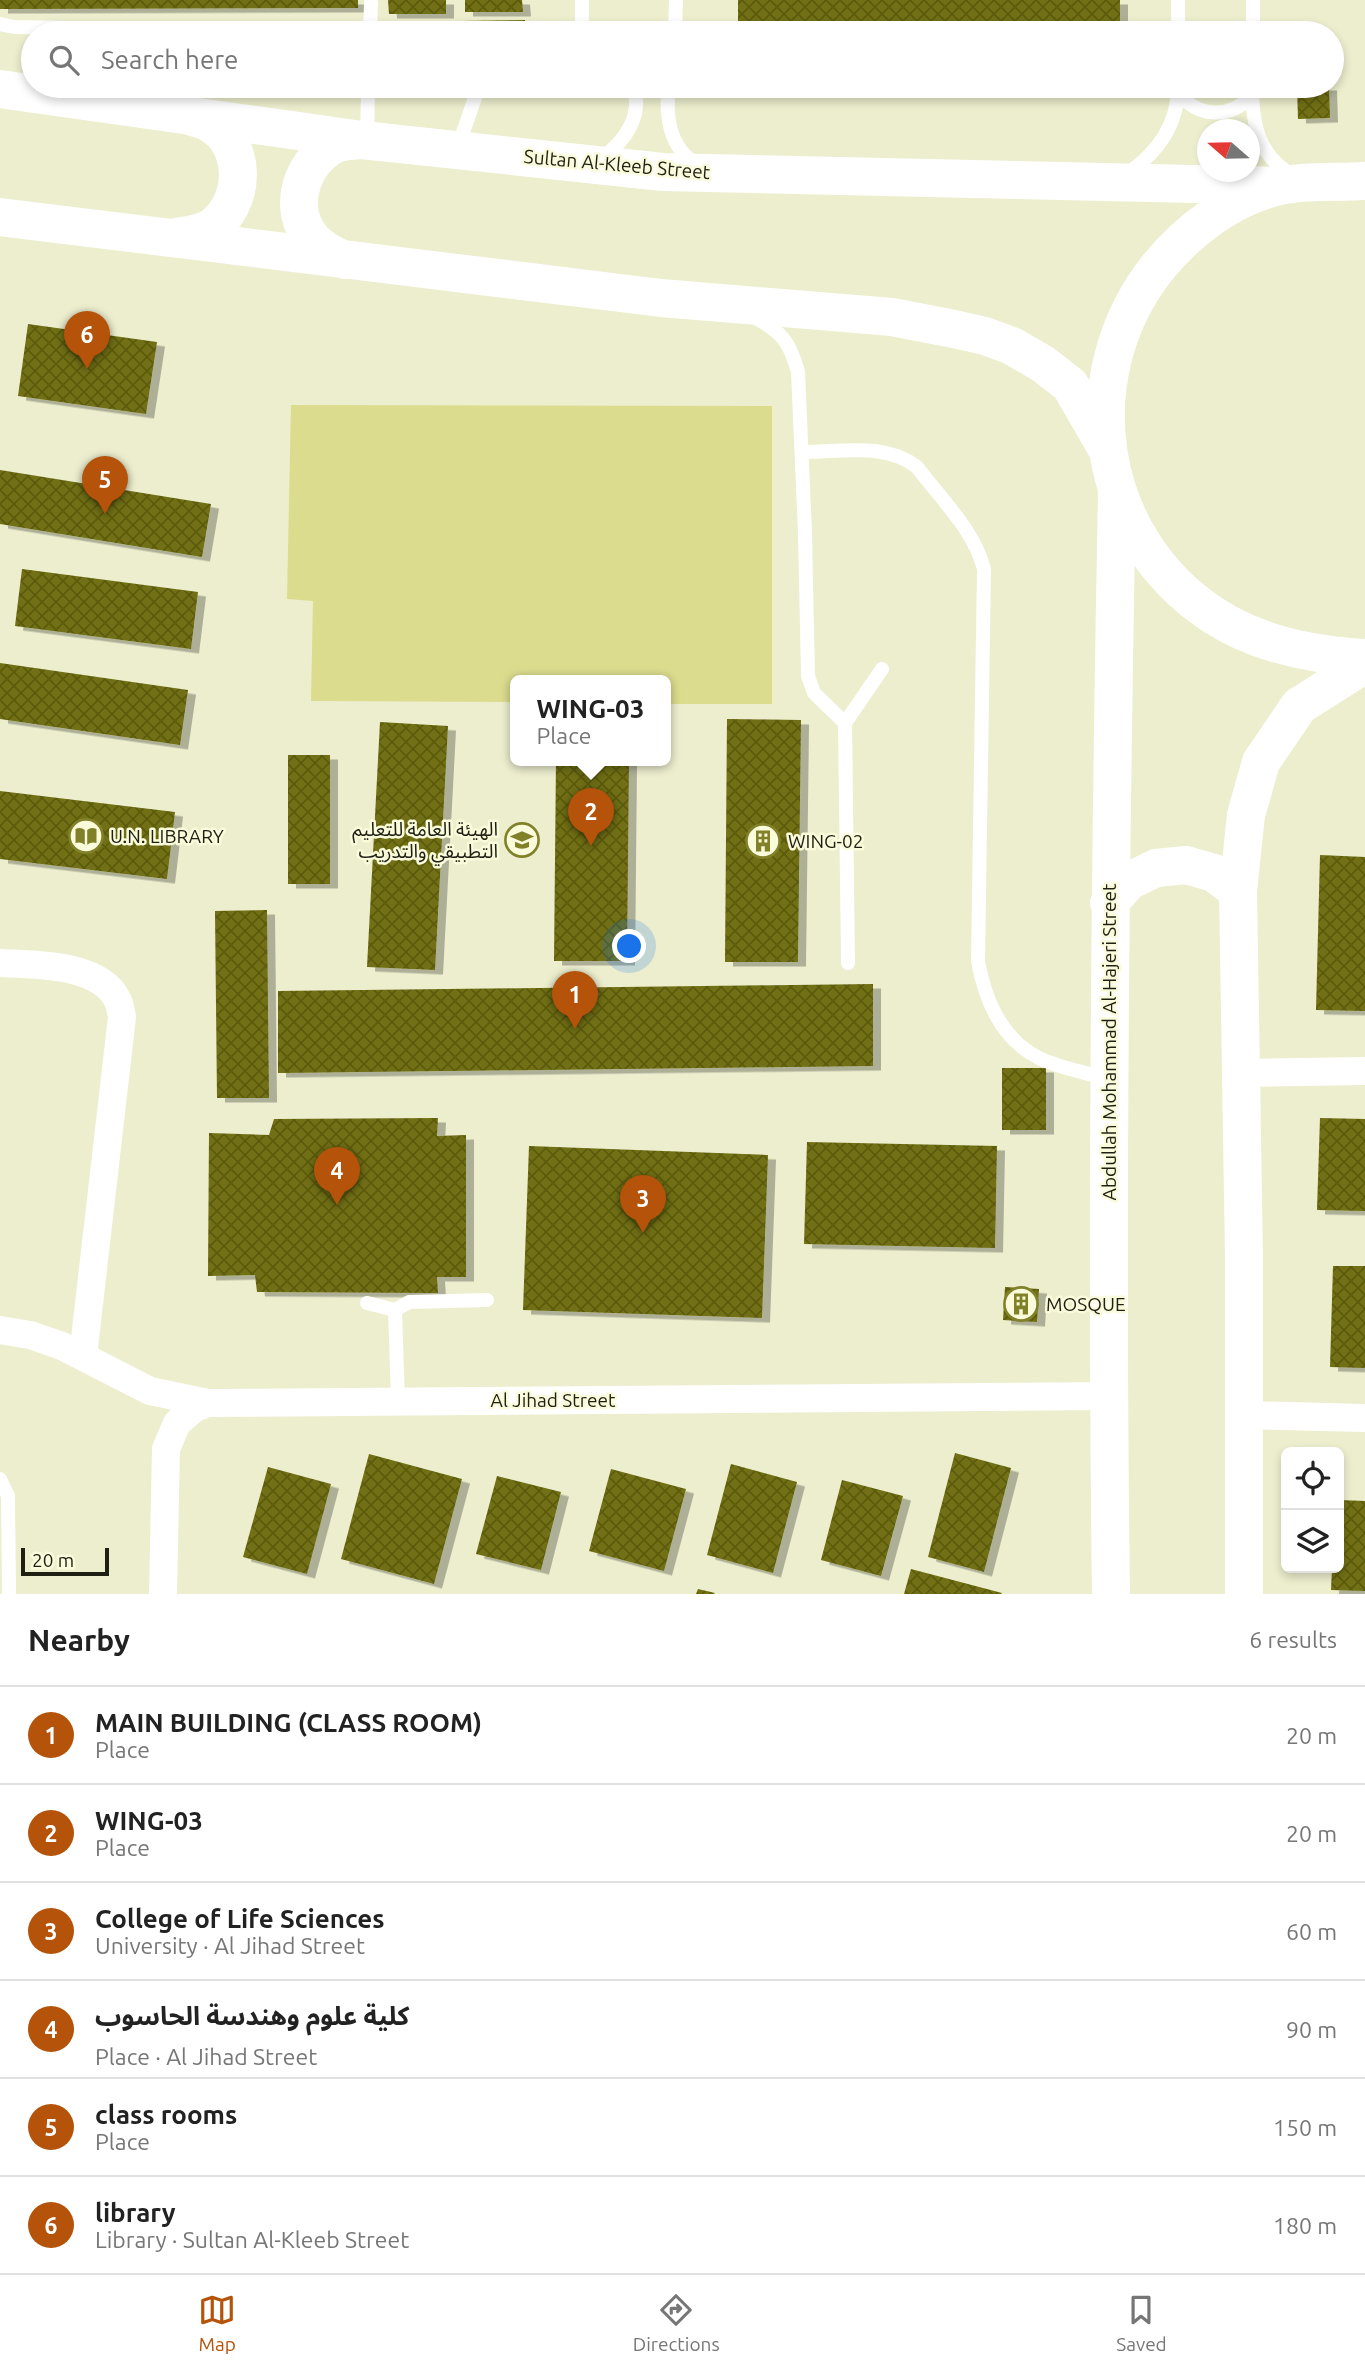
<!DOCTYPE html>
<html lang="en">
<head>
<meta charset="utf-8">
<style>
	:root { --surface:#fff; --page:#f6f6f6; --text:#222; --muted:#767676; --line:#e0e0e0; --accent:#b45309 }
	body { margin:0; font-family:Ubuntu,"Noto Sans Arabic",sans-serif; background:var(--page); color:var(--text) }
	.controls { position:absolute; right:21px; bottom:21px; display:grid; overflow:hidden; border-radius:10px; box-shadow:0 4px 10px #0003 }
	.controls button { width:63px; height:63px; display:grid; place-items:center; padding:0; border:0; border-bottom:2px solid var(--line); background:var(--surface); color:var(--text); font:35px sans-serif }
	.compass { position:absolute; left:1197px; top:119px; width:63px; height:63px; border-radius:50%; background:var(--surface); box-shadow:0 4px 10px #0003; rotate:290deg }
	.scale { position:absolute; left:21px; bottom:18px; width:88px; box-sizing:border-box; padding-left:7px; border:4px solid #1f1f14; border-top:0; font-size:19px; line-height:24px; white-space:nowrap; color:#1f1f14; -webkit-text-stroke:5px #fafbdb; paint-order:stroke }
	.you { position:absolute; left:630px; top:947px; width:24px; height:24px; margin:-18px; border:5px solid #fff; border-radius:50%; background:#1a73e8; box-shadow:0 0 0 10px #1a73e833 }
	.badge { display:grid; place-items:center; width:46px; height:46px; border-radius:50%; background:var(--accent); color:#fff; font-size:23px; font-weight:700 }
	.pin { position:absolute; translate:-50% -58px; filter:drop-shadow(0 2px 4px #0008) }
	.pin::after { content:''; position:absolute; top:37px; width:24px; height:21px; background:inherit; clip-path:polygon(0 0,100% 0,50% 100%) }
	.popup { position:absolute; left:510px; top:675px; width:161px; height:91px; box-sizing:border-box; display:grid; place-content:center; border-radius:10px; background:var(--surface); filter:drop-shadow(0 2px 5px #0005); font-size:23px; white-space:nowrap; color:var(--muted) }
	.popup b { font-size:26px; color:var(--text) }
	.popup::after { content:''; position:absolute; left:50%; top:100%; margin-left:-14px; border:14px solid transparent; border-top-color:var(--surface) }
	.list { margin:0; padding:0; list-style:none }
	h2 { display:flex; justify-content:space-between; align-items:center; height:91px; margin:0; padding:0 28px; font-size:30px }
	h2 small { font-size:23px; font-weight:400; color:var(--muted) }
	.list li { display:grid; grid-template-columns:46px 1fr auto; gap:21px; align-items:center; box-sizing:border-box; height:98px; padding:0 28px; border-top:2px solid var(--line) }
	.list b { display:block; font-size:26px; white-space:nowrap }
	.list p { margin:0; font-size:23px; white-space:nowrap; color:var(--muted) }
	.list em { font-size:23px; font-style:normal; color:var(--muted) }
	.icon { flex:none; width:38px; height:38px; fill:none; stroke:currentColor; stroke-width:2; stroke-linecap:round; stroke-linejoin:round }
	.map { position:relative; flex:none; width:1365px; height:1594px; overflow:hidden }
	.search { position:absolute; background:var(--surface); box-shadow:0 4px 10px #0003; left:21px; right:21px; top:21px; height:77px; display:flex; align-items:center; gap:18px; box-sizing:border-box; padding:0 24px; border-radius:38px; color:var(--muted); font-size:26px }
	.sheet { height:679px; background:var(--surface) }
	nav { display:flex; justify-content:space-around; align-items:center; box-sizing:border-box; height:98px; border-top:2px solid var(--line); background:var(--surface); font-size:19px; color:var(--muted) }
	nav a { display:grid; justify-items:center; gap:4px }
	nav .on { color:var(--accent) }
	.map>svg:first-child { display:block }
	.pitch { fill:#dbdc8e }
	.building { fill:url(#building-cross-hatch); filter:url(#shadow) }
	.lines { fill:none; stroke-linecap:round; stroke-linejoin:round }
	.lane { stroke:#fff; stroke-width:14 }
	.street { stroke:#fff; stroke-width:28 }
	.secondary { stroke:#fff; stroke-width:38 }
	.labels { text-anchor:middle; stroke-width:5; stroke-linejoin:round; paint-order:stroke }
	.street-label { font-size:19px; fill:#1f1f14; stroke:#fafbdb }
	.poi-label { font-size:19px; fill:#1f1f14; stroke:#fafbdb; text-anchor:start }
</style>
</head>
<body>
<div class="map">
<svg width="1365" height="1594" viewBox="0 0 1365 1594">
	<defs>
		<pattern id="building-cross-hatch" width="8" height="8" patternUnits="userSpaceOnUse" patternTransform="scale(1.75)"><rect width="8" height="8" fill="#717012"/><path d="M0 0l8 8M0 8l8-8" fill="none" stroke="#5c5b10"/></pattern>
		<filter id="shadow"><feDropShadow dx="8" dy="4.5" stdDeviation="0" flood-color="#0004"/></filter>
	</defs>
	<rect width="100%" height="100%" fill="#eceece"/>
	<path class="pitch" d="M291 405 772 406V704H666V680H516V702L311 701 313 601 287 599Z"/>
	<path class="building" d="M0 0H358V8L0 9Z
		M388 0H446V14H389Z
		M465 0H522L523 12H465Z
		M738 0H1120V33H738Z
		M525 20V33H462L461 21Z
		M397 29H443V33H397Z
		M738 86H1025V88L737 91Z
		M1297 86H1329L1330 118 1298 119Z
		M28 324 157 342 146 414 18 396Z
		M0 470 211 504 202 557 0 524Z
		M22 569 198 592 191 649 15 626Z
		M0 663 188 690 180 745 0 719Z
		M727 719 801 720 798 962H725Z
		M380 722 448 726 435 970 367 967Z
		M288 755H330V884H288Z
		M556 760H629L627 961H554Z
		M0 791 175 812 167 879 0 859Z
		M1320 855 1365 857V1011L1316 1010Z
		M267 910 269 1098H217L215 911Z
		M873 984V1066L278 1073V991Z
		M1002 1068H1046V1130H1002Z
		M438 1118 437 1136 466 1135V1277H437L438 1293 257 1292 255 1275 208 1276 209 1133 269 1135 274 1119Z
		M1320 1118 1365 1119V1211L1317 1210Z
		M807 1142 997 1146 995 1248 804 1244Z
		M529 1146 768 1155 762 1318 523 1310Z
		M1333 1266H1365V1368L1330 1367Z
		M1005 1287 1039 1289 1037 1322 1003 1320Z
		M955 1453 1011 1468 984 1572 928 1557Z
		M369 1454 462 1479 434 1584 341 1559Z
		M731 1464 797 1482 773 1573 707 1555Z
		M268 1467 331 1484 307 1574 243 1557Z
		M611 1469 686 1489 664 1571 589 1551Z
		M497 1476 561 1492 541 1570 476 1554Z
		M842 1480 903 1496 881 1576 821 1560Z
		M1339 1500 1365 1501V1591L1331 1590 1332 1568H1339Z
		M911 1569 1002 1593 1001 1594H904Z
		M698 1589 715 1593 714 1594H696Z"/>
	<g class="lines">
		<path class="lane" d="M582 0V33
			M1178 0V33
			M0 24 14 27 270 32 370 28
			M370 33 371 3
			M675 33 676 0
			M1253 33V0
			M669 86C665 115 669 149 698 165
			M1252 86C1252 123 1258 158 1295 176
			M1178 93C1199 118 1229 119 1252 96
			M367 139 368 86
			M458 147 479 86
			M601 159C624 142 644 116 633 86
			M1127 174C1158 152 1178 125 1178 86
			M754 317C781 331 790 342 798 372L805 533 808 676 814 693 845 723
			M802 452C840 452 885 442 917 467 941 499 974 530 984 569L978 961C985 1000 1001 1039 1039 1058 1059 1068 1085 1072 1107 1079
			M848 963 845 723 882 669
			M367 1303 395 1310
			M398 1402 395 1310 409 1302 487 1300
			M0 1479 8 1496 9 1594"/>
		<path class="street" d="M0 963C34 965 101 963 118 1001 120 1005 121 1012 122 1017L83 1356
			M1242 1073 1365 1071
			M0 1330 30 1335 62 1346 150 1391 208 1403
			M1245 1415 1365 1418
			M163 1594 166 1449 177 1423 195 1408 208 1403 1108 1396"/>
		<path class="secondary" d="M0 89 362 140 663 172 1280 186
			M1365 181C1338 183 1307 180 1280 186 1233 196 1188 230 1158 267 1071 376 1095 538 1213 615 1257 644 1313 655 1365 658
			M0 217 661 298 892 317 954 329 985 336 1012 346 1043 364 1070 385 1107 449
			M176 237C190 235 206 233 217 223 247 197 245 142 209 123 204 120 198 119 193 117
			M345 260C332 255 322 250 313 240 285 209 302 158 338 143 345 141 353 141 360 140
			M1109 903 1129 881 1156 868 1186 865 1214 873 1238 891
			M1111 1594C1106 1226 1110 859 1117 491
			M1244 1594V1257L1238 891 1246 815 1261 762 1299 706 1365 664"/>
	</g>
	<defs>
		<g id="library-ring" transform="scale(1.75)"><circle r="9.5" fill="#fafbdb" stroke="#81812a" stroke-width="1.5"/><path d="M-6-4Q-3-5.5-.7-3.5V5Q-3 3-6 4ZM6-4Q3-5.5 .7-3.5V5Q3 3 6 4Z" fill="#81812a"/></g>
		<g id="university-ring" transform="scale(1.75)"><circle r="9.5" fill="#fafbdb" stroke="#81812a" stroke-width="1.5"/><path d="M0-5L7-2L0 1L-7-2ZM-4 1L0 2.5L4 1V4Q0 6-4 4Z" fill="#81812a"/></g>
		<g id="building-ring" transform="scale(1.75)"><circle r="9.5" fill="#fafbdb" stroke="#81812a" stroke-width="1.5"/><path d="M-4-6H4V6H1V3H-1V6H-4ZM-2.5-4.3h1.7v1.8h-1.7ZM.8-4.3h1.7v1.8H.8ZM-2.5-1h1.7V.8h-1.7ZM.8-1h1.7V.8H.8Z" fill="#81812a"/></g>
	</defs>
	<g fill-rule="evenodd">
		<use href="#library-ring" x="86" y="836"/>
		<use href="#university-ring" x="522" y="840"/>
		<use href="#building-ring" x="763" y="841"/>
		<use href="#building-ring" x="1021" y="1304"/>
	</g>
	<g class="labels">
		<g class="street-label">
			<text transform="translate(617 164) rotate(5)" y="7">Sultan Al-Kleeb Street</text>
			<text transform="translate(1109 1042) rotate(-90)" y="7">Abdullah Mohammad Al-Hajeri Street</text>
			<text x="553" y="1407">Al Jihad Street</text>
		</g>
		<g class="poi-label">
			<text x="498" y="836" text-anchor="end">الهيئة العامة للتعليم<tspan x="498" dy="22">التطبيقي والتدريب</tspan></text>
			<text x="110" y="843">U.N. LIBRARY</text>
			<text x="788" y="848">WING-02</text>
			<text x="1046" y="1311">MOSQUE</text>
		</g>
	</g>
</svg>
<div class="controls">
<button><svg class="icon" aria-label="locate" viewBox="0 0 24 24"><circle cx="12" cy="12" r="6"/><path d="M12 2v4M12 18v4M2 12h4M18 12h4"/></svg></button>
<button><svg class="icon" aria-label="layers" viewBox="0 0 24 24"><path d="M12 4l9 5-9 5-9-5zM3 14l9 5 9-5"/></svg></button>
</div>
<svg class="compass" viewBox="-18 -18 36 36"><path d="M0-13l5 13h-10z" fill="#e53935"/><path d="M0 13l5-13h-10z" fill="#767676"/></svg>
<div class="scale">20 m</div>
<div class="you"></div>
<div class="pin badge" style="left:575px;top:1029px">1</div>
<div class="pin badge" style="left:591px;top:846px">2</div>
<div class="popup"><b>WING-03</b>Place</div>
<div class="pin badge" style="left:643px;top:1233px">3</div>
<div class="pin badge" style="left:337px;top:1205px">4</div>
<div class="pin badge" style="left:105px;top:514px">5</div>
<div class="pin badge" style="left:87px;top:369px">6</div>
<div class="search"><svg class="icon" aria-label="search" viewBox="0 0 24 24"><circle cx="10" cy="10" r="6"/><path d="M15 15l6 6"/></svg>Search here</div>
</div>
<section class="sheet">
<h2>Nearby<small>6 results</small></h2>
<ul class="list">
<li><span class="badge">1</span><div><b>MAIN BUILDING (CLASS ROOM)</b><p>Place</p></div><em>20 m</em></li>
<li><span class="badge">2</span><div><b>WING-03</b><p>Place</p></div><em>20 m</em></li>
<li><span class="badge">3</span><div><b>College of Life Sciences</b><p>University · Al Jihad Street</p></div><em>60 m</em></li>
<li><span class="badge">4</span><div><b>كلية علوم وهندسة الحاسوب</b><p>Place · Al Jihad Street</p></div><em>90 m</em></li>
<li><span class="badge">5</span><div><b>class rooms</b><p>Place</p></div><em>150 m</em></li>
<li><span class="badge">6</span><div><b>library</b><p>Library · Sultan Al-Kleeb Street</p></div><em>180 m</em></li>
</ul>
</section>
<nav>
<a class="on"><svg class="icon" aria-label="map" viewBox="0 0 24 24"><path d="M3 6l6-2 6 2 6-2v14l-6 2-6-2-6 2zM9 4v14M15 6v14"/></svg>Map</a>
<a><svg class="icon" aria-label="directions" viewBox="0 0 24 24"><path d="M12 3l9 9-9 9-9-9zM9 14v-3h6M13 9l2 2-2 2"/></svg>Directions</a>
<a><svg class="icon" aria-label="saved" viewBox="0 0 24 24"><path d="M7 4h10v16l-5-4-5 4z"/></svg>Saved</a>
</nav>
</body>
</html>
